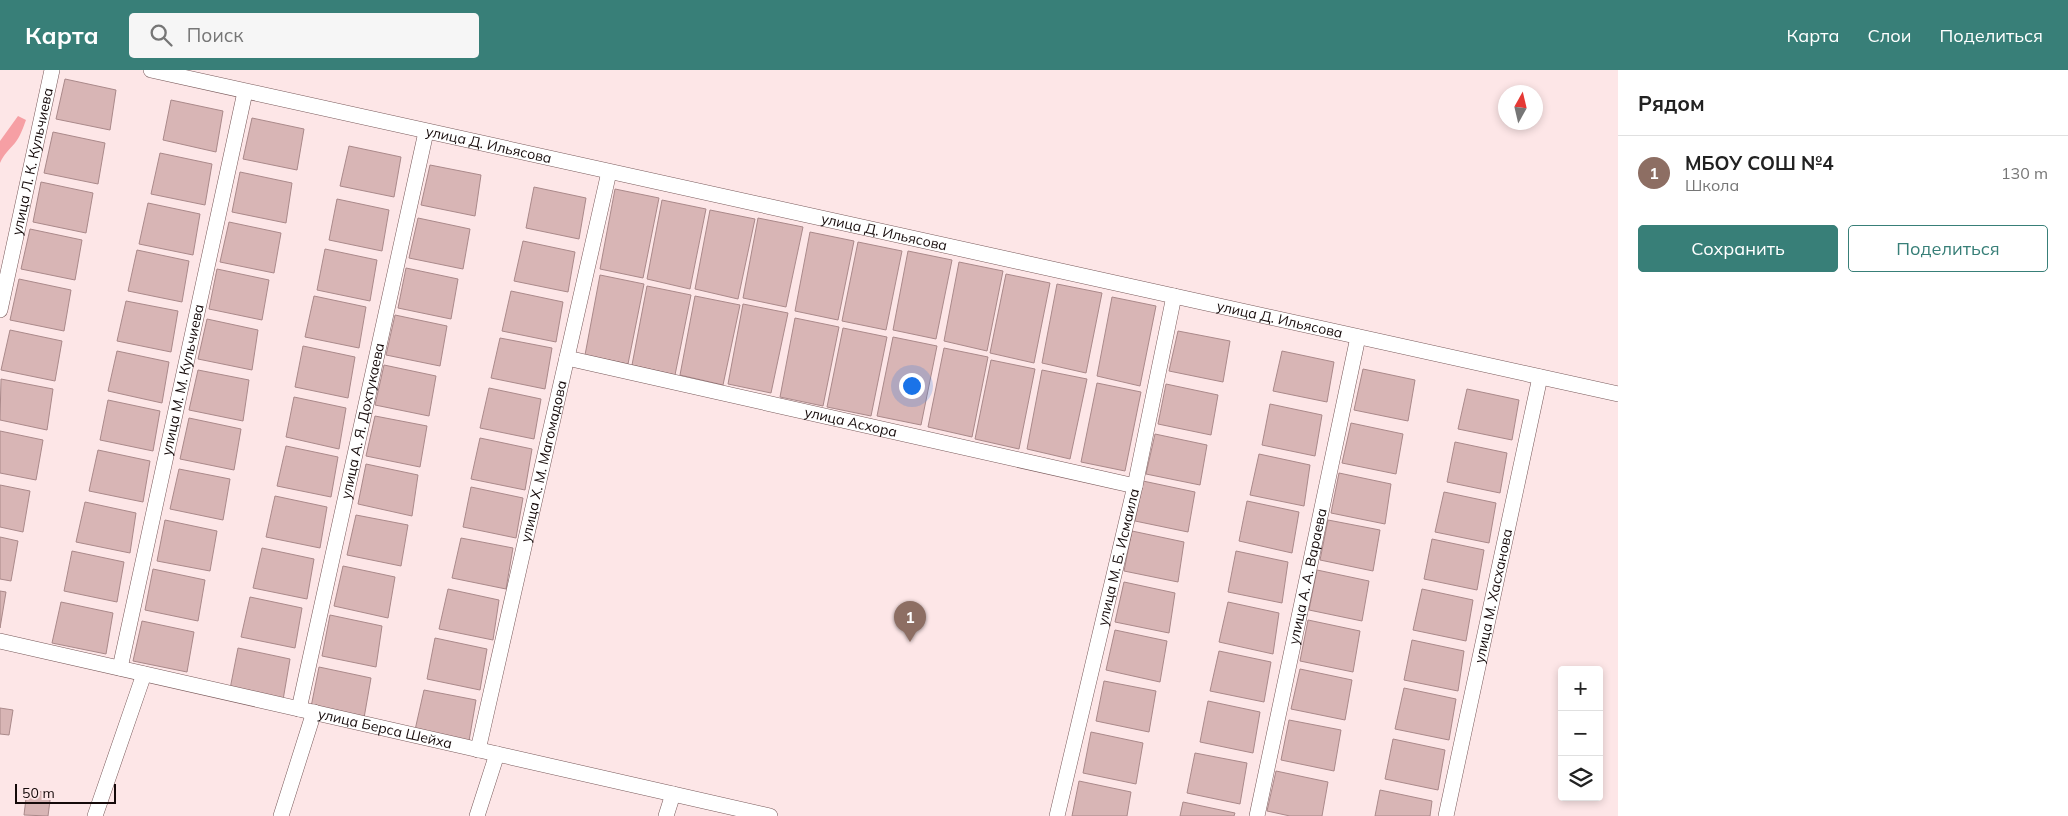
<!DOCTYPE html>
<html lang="ru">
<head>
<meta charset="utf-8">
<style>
	:root { --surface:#fff; --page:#f6f6f6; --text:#222; --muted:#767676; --line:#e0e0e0; --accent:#387f78 }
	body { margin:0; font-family:Mulish,sans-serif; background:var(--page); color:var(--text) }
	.controls { position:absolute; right:15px; bottom:15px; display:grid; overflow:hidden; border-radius:5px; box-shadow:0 2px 8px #0003 }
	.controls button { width:45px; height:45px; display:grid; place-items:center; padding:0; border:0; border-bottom:1px solid var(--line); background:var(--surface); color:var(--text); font:25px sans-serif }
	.compass { position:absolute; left:1498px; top:15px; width:45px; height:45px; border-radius:50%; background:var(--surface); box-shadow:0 2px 8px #0003; rotate:8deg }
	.scale { position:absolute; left:15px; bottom:12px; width:101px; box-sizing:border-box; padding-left:5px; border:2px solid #150a0a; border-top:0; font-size:14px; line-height:18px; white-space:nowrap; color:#150a0a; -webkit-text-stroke:4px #fde6e7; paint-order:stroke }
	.you { position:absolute; left:911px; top:315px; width:18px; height:18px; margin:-12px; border:4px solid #fff; border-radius:50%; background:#1a73e8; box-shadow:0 0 0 8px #1a73e833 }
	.badge { display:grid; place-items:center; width:32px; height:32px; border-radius:50%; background:var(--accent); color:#fff; font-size:16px; font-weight:700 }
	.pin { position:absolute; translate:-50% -41px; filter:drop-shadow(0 1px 2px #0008) }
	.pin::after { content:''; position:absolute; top:26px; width:18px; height:15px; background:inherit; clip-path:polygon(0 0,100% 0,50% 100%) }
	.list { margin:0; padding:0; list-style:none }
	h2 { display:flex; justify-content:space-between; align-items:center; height:65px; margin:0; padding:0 20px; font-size:21px }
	h2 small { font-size:16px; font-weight:400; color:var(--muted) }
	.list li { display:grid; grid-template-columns:32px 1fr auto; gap:15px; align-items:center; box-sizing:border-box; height:75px; padding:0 20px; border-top:1px solid var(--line) }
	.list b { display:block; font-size:19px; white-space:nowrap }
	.list p { margin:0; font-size:16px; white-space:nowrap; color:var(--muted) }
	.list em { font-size:16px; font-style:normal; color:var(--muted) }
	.actions { display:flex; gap:10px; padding:15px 20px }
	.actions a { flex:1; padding:11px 0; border:1px solid var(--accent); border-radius:5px; text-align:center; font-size:18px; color:var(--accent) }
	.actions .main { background:var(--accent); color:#fff }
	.icon { flex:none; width:28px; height:28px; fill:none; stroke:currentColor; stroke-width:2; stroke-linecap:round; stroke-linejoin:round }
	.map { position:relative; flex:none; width:1618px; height:746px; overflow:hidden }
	header { display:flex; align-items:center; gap:30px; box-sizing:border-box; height:70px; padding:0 25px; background:var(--accent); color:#fff }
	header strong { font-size:24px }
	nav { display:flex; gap:28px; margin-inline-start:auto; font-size:18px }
	.search { width:350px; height:45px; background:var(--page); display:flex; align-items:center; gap:12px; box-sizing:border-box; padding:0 18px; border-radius:5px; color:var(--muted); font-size:19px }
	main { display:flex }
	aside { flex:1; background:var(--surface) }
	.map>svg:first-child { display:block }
	.forest { fill:#f69fa4 }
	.building { fill:#d8b5b5; stroke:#aa898a }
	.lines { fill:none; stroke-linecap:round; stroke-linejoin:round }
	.minor-casing { stroke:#78595a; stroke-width:16 }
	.minor { stroke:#fff; stroke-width:15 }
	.labels { text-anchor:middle; stroke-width:4; stroke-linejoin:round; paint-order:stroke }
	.street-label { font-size:14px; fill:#150a0a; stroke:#fde6e7 }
</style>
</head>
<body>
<header>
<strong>Карта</strong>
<div class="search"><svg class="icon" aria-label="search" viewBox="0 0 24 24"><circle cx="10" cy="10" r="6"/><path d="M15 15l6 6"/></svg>Поиск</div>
<nav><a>Карта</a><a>Слои</a><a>Поделиться</a></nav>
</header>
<main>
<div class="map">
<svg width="1618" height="746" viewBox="0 0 1618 746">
	<rect width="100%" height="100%" fill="#fde6e7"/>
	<path class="forest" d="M18 46 26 50C23 58 20 67 15 73 9 80 4 84 0 93V71Z"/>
	<path class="building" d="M65 9 116 20 110 60 56 49Z
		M171 30 223 41 216 82 163 70Z
		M252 48 304 59 297 100 243 89Z
		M53 62 105 73 98 114 44 103Z
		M349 76 401 87 394 127 340 116Z
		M160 83 212 94 205 135 151 124Z
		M430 95 481 105 475 146 421 135Z
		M240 102 292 113 286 153 232 142Z
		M41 112 93 123 86 163 33 152Z
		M534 117 586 128 579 169 526 158Z
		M615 119 659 128 643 208 600 199Z
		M337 129 389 140 382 181 329 170Z
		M662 130 706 139 690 219 647 209Z
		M148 133 200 144 193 185 139 174Z
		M710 140 755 149 738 229 695 219Z
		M418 148 470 159 463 199 409 188Z
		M758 148 803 157 786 237 743 228Z
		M229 152 281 163 274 203 220 192Z
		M30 159 82 170 75 210 21 199Z
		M810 162 854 171 838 250 795 241Z
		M523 171 575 182 568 222 514 211Z
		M858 172 902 181 886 260 842 251Z
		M325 179 377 190 370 231 317 220Z
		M137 180 189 191 182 232 128 221Z
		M908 181 952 190 936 269 893 260Z
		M959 192 1003 201 987 281 944 271Z
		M406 198 458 209 451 249 398 238Z
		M217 199 269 210 262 250 209 239Z
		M1006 204 1050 213 1034 293 990 283Z
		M600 205 644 214 628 294 585 285Z
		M19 209 71 220 64 261 10 250Z
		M1057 214 1102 223 1086 303 1042 293Z
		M647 216 691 225 675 305 632 295Z
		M511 221 563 232 556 272 502 261Z
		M314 226 366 237 359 278 305 267Z
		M695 226 740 235 723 315 680 305Z
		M1112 227 1156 236 1140 316 1097 306Z
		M126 231 178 241 171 282 117 271Z
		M743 234 788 243 771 323 728 314Z
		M395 245 447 256 440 296 386 285Z
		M795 248 839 257 823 336 780 327Z
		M207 249 258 260 252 300 198 289Z
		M843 258 887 267 871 346 827 337Z
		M10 260 62 271 55 311 1 300Z
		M1178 261 1230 271 1223 312 1169 301Z
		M893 267 937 276 921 355 877 346Z
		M500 268 552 278 545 319 491 308Z
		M303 276 355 287 348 328 295 317Z
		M944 278 988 287 972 367 928 357Z
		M117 281 169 292 162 333 108 321Z
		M1282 281 1334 292 1327 332 1273 321Z
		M991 290 1035 299 1019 379 975 369Z
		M384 295 436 306 429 346 375 335Z
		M1363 299 1415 310 1408 351 1354 340Z
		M198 300 249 310 243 351 189 340Z
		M1042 300 1087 309 1070 389 1027 379Z
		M1 309 53 319 47 360 0 350Z
		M1097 313 1141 322 1125 401 1081 392Z
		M1166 314 1218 325 1211 365 1158 354Z
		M489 318 541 329 534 369 480 358Z
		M1467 319 1519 330 1512 370 1458 359Z
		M294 327 346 338 339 379 286 367Z
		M108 330 160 341 153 381 100 370Z
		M1270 334 1322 345 1315 386 1262 375Z
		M375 346 427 356 420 397 366 386Z
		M189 348 241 359 234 400 180 389Z
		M1351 353 1403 364 1396 404 1342 393Z
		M0 361 43 370 36 410 0 403Z
		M1155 364 1207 375 1200 415 1146 404Z
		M480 368 532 379 525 420 471 409Z
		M1455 372 1507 383 1500 423 1447 412Z
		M286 376 338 387 331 427 277 416Z
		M98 380 150 391 143 432 89 421Z
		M1259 384 1310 395 1304 436 1250 425Z
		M366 394 418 405 412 446 358 434Z
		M179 399 230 409 223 450 170 439Z
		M1339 403 1391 414 1385 454 1331 443Z
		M1143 411 1195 422 1188 462 1135 451Z
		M0 415 30 421 23 462 0 457Z
		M471 417 523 428 516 468 463 457Z
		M1444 422 1496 433 1489 473 1435 462Z
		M275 426 327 437 320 478 266 467Z
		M1247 431 1299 442 1292 483 1239 471Z
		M85 432 136 443 130 483 76 472Z
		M356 445 408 455 401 496 347 485Z
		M165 450 217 461 210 501 157 491Z
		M1328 450 1380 460 1373 501 1320 490Z
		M1132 461 1184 472 1178 512 1124 501Z
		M0 467 18 471 11 511 0 509Z
		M461 468 513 478 506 519 452 508Z
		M1432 469 1484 480 1477 520 1424 509Z
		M262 478 314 489 307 529 253 518Z
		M72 481 124 492 117 532 64 521Z
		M1236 481 1288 492 1282 533 1228 522Z
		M343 496 395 507 388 548 334 536Z
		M153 499 205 510 198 551 145 540Z
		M1317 500 1369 511 1362 551 1309 540Z
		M1124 512 1175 523 1169 563 1115 552Z
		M448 519 499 530 493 570 439 559Z
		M1422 519 1473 530 1466 571 1413 560Z
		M0 521 6 522 0 558Z
		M250 527 302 538 295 578 241 567Z
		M61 532 113 543 106 584 52 573Z
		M1228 532 1279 543 1273 584 1219 572Z
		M330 545 382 556 376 597 322 586Z
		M1308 550 1360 561 1353 602 1300 591Z
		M142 551 194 562 187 602 133 591Z
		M1115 560 1167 571 1160 612 1106 600Z
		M435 568 487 579 480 620 427 609Z
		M1412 570 1464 581 1458 621 1404 610Z
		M238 578 290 589 283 630 230 619Z
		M1219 581 1271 592 1264 632 1210 621Z
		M319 597 371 608 364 648 311 637Z
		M1300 599 1352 610 1345 650 1291 639Z
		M1104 611 1156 621 1149 662 1096 651Z
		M1404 618 1456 629 1449 670 1395 659Z
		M424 620 476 630 469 671 415 660Z
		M1208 631 1260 642 1253 683 1200 672Z
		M0 638 13 640 9 665 0 664Z
		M1289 650 1341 660 1334 701 1281 690Z
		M1091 662 1143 673 1136 714 1083 703Z
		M1393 669 1445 680 1438 720 1385 709Z
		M1195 683 1247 693 1240 734 1187 723Z
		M1276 701 1328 712 1322 746H1290L1267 741Z
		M1079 711 1131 722 1127 746H1072Z
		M27 720 51 723 48 746 24 745Z
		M1380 720 1432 731 1430 746H1375Z
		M1183 732 1235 743 1234 746H1180Z"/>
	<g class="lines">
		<g class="minor-casing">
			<g id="minor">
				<path id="s1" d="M151 0 1618 324"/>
				<path id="s2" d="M0 240 52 0"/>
				<path id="s3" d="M567 288 1135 416"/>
				<path id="s4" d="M0 571 770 746"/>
				<path id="s5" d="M120 598 245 22"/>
				<path id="s6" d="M299 639 426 62"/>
				<path id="s7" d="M478 680 609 102"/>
				<path d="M95 746 144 604"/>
				<path d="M281 746 314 642"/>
				<path d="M477 746 497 684"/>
				<path d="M666 746 673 724"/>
				<path id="s8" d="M1057 746 1135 416 1174 226"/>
				<path id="s9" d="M1257 746 1358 267"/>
				<path id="s10" d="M1446 746 1540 307"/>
			</g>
		</g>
		<use href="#minor" class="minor"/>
	</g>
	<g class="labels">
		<g class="street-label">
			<text dy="5" stroke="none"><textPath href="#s1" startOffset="346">улица Д. Ильясова</textPath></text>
			<text dy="5" stroke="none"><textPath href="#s2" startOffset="152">улица Л. К. Кульчиева</textPath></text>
			<text dy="5" stroke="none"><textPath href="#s1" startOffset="751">улица Д. Ильясова</textPath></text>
			<text dy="5" stroke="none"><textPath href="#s1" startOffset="1156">улица Д. Ильясова</textPath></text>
			<text dy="5" stroke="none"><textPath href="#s5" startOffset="295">улица М. М. Кульчиева</textPath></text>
			<text dy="5" stroke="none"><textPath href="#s6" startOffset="295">улица А. Я. Дохтукаева</textPath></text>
			<text dy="5" stroke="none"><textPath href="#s3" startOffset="291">улица Асхора</textPath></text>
			<text dy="5" stroke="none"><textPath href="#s7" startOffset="296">улица Х. М. Магомадова</textPath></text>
			<text dy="5" stroke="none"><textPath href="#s8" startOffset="266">улица М. Б. Исмаила</textPath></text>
			<text dy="5" stroke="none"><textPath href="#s9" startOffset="245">улица А. А. Вараева</textPath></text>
			<text dy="5" stroke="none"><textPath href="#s10" startOffset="225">улица М. Хасханова</textPath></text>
			<text dy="5" stroke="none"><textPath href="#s4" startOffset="395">улица Берса Шейха</textPath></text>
		</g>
	</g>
</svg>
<div class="controls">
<button>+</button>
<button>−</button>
<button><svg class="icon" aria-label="layers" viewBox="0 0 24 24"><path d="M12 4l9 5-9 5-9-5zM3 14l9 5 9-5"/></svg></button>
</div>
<svg class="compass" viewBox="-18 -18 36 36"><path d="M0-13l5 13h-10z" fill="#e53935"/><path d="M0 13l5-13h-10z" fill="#767676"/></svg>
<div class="scale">50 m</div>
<div class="you"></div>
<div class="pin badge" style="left:910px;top:572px;background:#8d6e63">1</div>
</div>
<aside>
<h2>Рядом<small></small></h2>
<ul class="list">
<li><span class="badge" style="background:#8d6e63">1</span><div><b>МБОУ СОШ №4</b><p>Школа</p></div><em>130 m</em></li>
</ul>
<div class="actions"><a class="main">Сохранить</a><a>Поделиться</a></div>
</aside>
</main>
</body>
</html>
